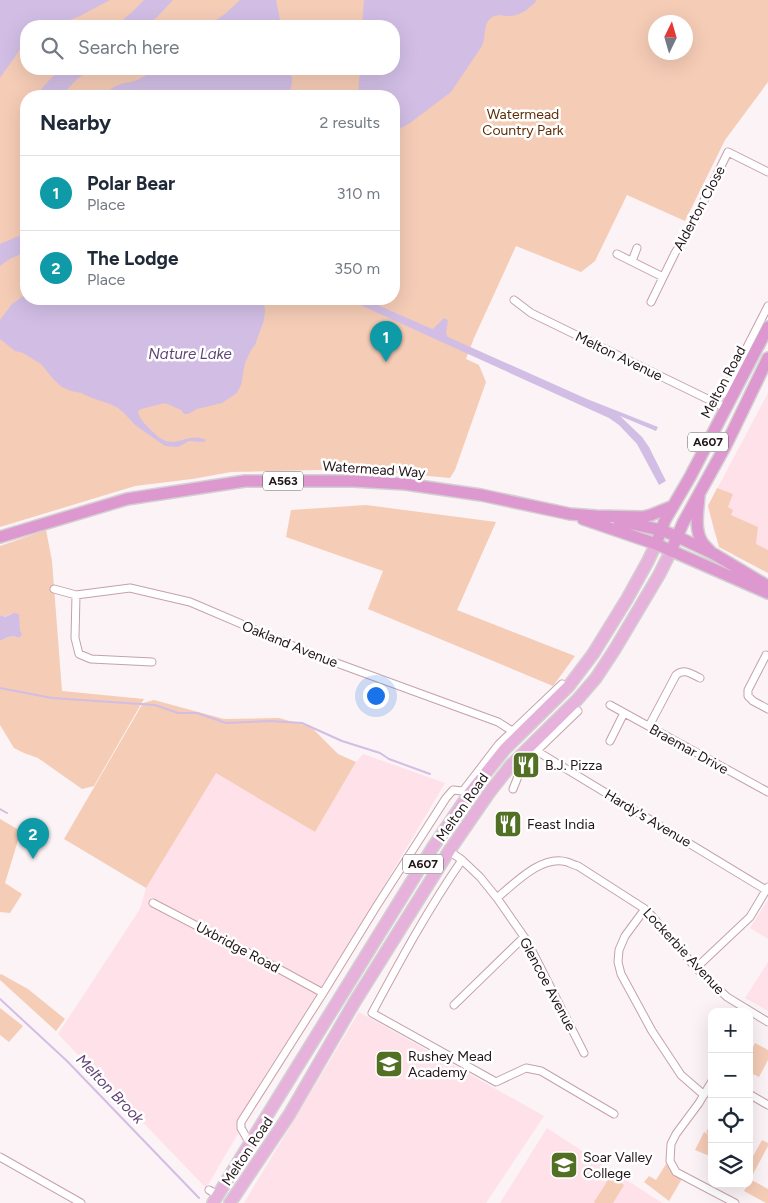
<!DOCTYPE html>
<html lang="en">
<head>
<meta charset="utf-8">
<style>
	:root { --surface:#fff; --page:#f6f6f7; --text:#1f2937; --muted:#747a83; --line:#e0e1e3; --accent:#2563eb }
	body { margin:0; font-family:Figtree,sans-serif; background:var(--page); color:var(--text) }
	.controls { position:absolute; right:15px; bottom:15px; display:grid; overflow:hidden; border-radius:10px; box-shadow:0 5px 20px #0002 }
	.controls button { width:45px; height:45px; display:grid; place-items:center; padding:0; border:0; border-bottom:1px solid var(--line); background:var(--surface); color:var(--text); font:25px sans-serif }
	.compass { position:absolute; left:648px; top:15px; width:45px; height:45px; border-radius:50%; background:var(--surface); box-shadow:0 5px 20px #0002; rotate:5deg }
	.you { position:absolute; left:375px; top:695px; width:18px; height:18px; margin:-12px; border:4px solid #fff; border-radius:50%; background:#1a73e8; box-shadow:0 0 0 8px #1a73e833 }
	.badge { display:grid; place-items:center; width:32px; height:32px; border-radius:50%; background:var(--accent); color:#fff; font-size:16px; font-weight:700 }
	.pin { position:absolute; translate:-50% -41px; filter:drop-shadow(0 1px 2px #0008) }
	.pin::after { content:''; position:absolute; top:26px; width:18px; height:15px; background:inherit; clip-path:polygon(0 0,100% 0,50% 100%) }
	.list { margin:0; padding:0; list-style:none }
	h2 { display:flex; justify-content:space-between; align-items:center; height:65px; margin:0; padding:0 20px; font-size:21px }
	h2 small { font-size:16px; font-weight:400; color:var(--muted) }
	.list li { display:grid; grid-template-columns:32px 1fr auto; gap:15px; align-items:center; box-sizing:border-box; height:75px; padding:0 20px; border-top:1px solid var(--line) }
	.list b { display:block; font-size:19px; white-space:nowrap }
	.list p { margin:0; font-size:16px; white-space:nowrap; color:var(--muted) }
	.list em { font-size:16px; font-style:normal; color:var(--muted) }
	.icon { flex:none; width:28px; height:28px; fill:none; stroke:currentColor; stroke-width:2; stroke-linecap:round; stroke-linejoin:round }
	.map { position:relative; flex:none; width:768px; height:1203px; overflow:hidden }
	.search { position:absolute; background:var(--surface); box-shadow:0 5px 20px #0002; left:20px; top:20px; width:380px; height:55px; display:flex; align-items:center; gap:12px; box-sizing:border-box; padding:0 18px; border-radius:20px; color:var(--muted); font-size:19px }
	.panel { position:absolute; background:var(--surface); box-shadow:0 5px 20px #0002; left:20px; top:90px; width:380px; height:215px; border-radius:20px }
	.map>svg:first-child { display:block }
	.built { fill:#fee1e9 }
	.green { fill:#f5ccb6; fill-rule:evenodd }
	.water { fill:#d2bee5 }
	.lines { fill:none; stroke-linecap:round; stroke-linejoin:round }
	.stream { stroke:#d2bee5; stroke-width:2 }
	.minor-casing { stroke:#c6a1ac; stroke-width:9 }
	.primary-casing { stroke:#d3d0d1; stroke-width:14 }
	.trunk-casing { stroke:#d3d0d1; stroke-width:14 }
	.minor { stroke:#fff; stroke-width:7 }
	.primary { stroke:#e6b2dc; stroke-width:11 }
	.trunk { stroke:#de98d0; stroke-width:11 }
	.labels { text-anchor:middle; stroke-width:5; stroke-linejoin:round; paint-order:stroke }
	.shield { fill:#fff; stroke:#645b5d; stroke-width:1 }
	.shield-label { font-size:12px; font-weight:bold; fill:#221518 }
	.park-label { font-size:14px; fill:#5f2c05; stroke:#fff }
	.street-label { font-size:14px; fill:#221518; stroke:#fff }
	.poi-label { font-size:14px; fill:#221518; stroke:#fff; text-anchor:start }
	.water-label { font-size:15px; font-style:italic; fill:#5f4376; stroke:#fff }
</style>
</head>
<body>
<div class="map">
<svg width="768" height="1203" viewBox="0 0 768 1203">
	<rect width="100%" height="100%" fill="#fbf3f5"/>
	<path class="built" d="M768 393V560L715 535 708 506Z
		M363 754 445 783 372 906 238 1120 239 1132 206 1188 58 1034 140 909 146 888 216 772 315 832 356 762Z
		M768 900V939L750 928Z
		M768 962V1011L745 998Z
		M359 1012 544 1116 486 1203H244Z
		M547 1128 662 1203H500Z"/>
	<path class="green" d="M0 0H768V82L725 140 685 221 627 195 595 261 581 272 516 246 474 338 466 359 479 365 486 382 455 470 450 478 357 469 231 472 192 479 135 486 0 527ZM656 22H686V52H656ZM26 26H394V69H26ZM26 96H394V299H26Z
		M717 488 733 494 728 507 733 510 731 515 758 527 756 544 768 550V573L719 547 708 506Z
		M366 505 496 522 457 610 575 656 553 686 368 609 383 571 286 537 291 510Z
		M46 530 52 561 62 691 144 699 94 786 82 789 38 758 24 753 14 748 0 725V641C7 637 11 635 19 638V614H11L5 617 0 615V546Z
		M154 700 224 719 279 718 311 727 338 754 356 762 315 832 216 773 146 888 64 839 143 703Z
		M0 819 19 830 20 834 5 883 22 894 10 913 0 912Z
		M1 974 28 989 65 1019 56 1031 0 980V975Z
		M0 1008 23 1026 9 1042 0 1035Z
		M755 1043 768 1050V1060L759 1077 749 1072V1055Z
		M712 1122V1136H711L712 1157 695 1150 704 1132 711 1136 706 1132Z
		M762 1140 768 1143V1146L752 1176 749 1174V1159L751 1160Z
		M666 1164 673 1171 683 1177 669 1201 644 1182 649 1176 656 1180Z
		M610 1177 624 1185 613 1203H595L594 1202Z
		M750 1179 768 1189V1203H766L744 1191 748 1184H749Z"/>
	<path class="water" d="M0 0H110L80 16 54 26H26V41L0 78Z
		M144 0H173L158 16 147 26H115L131 13Z
		M240 0H276L281 26H207L225 14Z
		M364 0H537C530 8 522 15 511 16 502 17 496 12 489 20 483 27 486 37 482 46L451 92 410 123 394 132V96H358L360 69H394V26H362Z
		M63 69H92L77 79 61 96H35L51 78Z
		M155 69H288L292 78V83L289 96H104C109 89 116 85 125 83 129 82 133 82 137 80 144 77 149 73 155 69Z
		M26 233V253C17 255 8 259 0 266V244Z
		M26 294V299H264L265 311 264 320 255 345 251 350 245 363 241 385 237 393 222 403 197 409 188 414H184L181 410 165 403 141 409 138 411C139 418 143 422 148 427 152 431 158 438 164 440 179 447 187 432 206 440L204 442 189 441 178 447 165 446 135 425 124 413 118 408 110 404 92 398 81 393 71 391 62 387 54 380 41 364 23 353 15 351 0 339V320L12 304Z
		M347 299H364L432 329 434 328 444 318 448 320 446 333 448 337 587 399 658 427 656 431 620 416 642 437 649 447 666 481 659 485 637 444 619 425 609 418Z
		M14 613 19 614 20 631 22 634 19 638C11 635 8 637 0 641V615L5 617Z"/>
	<g class="lines">
		<path class="stream" d="M0 688 52 698 155 705 178 713H197L226 723 271 721 302 723 342 741 380 753 389 759 430 774
			M0 809 7 813
			M0 999 67 1061 199 1198"/>
		<g class="minor-casing">
			<path id="minor" d="M617 254 663 277
				M632 261 637 248
				M514 300 531 313 726 408
				M651 302 675 253 691 227 728 152 768 172
				M723 394 768 306
				M54 589 76 595 130 588 190 602 312 654 498 722 520 736
				M76 595 75 638 79 654 91 659 152 662
				M766 655 748 690V696L753 701 768 709
				M610 705 768 792
				M649 726 676 675C685 668 691 674 700 678
				M610 741 624 713
				M531 745 540 753 766 890
				M513 789 523 764 578 711
				M463 791 499 744 562 684
				M449 851 462 860 480 877 497 898 527 941 584 1053
				M462 860C428 909 400 961 372 1013L496 1082 526 1068 541 1071 614 1114
				M497 898C514 884 542 854 567 862 570 863 574 865 578 866L645 909 651 915 696 968 727 997 768 1022
				M153 903 268 963 323 993
				M645 909 625 936 619 950 618 962 621 974 652 1031 681 1075 704 1095
				M696 968 750 917 768 887
				M454 1005 524 937
				M712 1081 699 1103 676 1134 671 1144 670 1161 676 1172 735 1203
				M749 1094 768 1105
				M249 1142 241 1128V1122L323 993 376 907 446 798 453 790 463 791 469 794
				M0 1157 81 1203
				M209 1190 218 1195"/>
		</g>
		<g class="primary-casing">
			<path id="primary" d="M213 1203 433 847 469 794 505 749 568 687 593 654 627 599 648 561 656 544
				M230 1203 289 1115 354 1003 449 851 489 793 511 765 577 700 596 678 615 649 659 575 671 551"/>
		</g>
		<g class="trunk-casing">
			<path id="trunk" d="M699 496C698 510 694 529 702 542 704 545 707 548 710 551
				M583 519 656 544 768 593
				M619 521 661 530 676 536 714 554 766 585
				M0 537 127 499 245 481H353L405 484 481 495 570 514 596 516 643 517 651 515 673 506
				M656 544 665 520 690 477 768 327
				M671 551 683 523 726 445 768 358"/>
		</g>
		<use href="#minor" class="minor"/>
		<use href="#primary" class="primary"/>
		<use href="#trunk" class="trunk"/>
	</g>
	<defs>
		<g id="restaurant-square" transform="scale(1.4375)"><rect x="-9" y="-9" width="18" height="18" rx="4" fill="#527024" stroke="#fff"/><path d="M-5-6h1v4h1v-4h1v4h1v-4h1v5L-1.5 .5V6h-2V.5L-5-1ZM5-6V6H3V1.5H1.5Q1.5-4 5-6Z" fill="#fff"/></g>
		<g id="school-square" transform="scale(1.4375)"><rect x="-9" y="-9" width="18" height="18" rx="4" fill="#527024" stroke="#fff"/><path d="M0-5L7-2L0 1L-7-2ZM-4 1L0 2.5L4 1V4Q0 6-4 4Z" fill="#fff"/></g>
	</defs>
	<g fill-rule="evenodd">
		<use href="#restaurant-square" x="526" y="765"/>
		<use href="#restaurant-square" x="508" y="824"/>
		<use href="#school-square" x="389" y="1064"/>
		<use href="#school-square" x="564" y="1165"/>
	</g>
	<g class="labels">
		<g class="shield">
			<rect x="688" y="432.5" width="40" height="19" rx="4"/>
			<rect x="263" y="471.5" width="40" height="19" rx="4"/>
			<rect x="403" y="854.5" width="40" height="19" rx="4"/>
		</g>
		<g class="shield-label">
			<text x="708" y="446">A607</text>
			<text x="283" y="485">A563</text>
			<text x="423" y="868">A607</text>
		</g>
		<g class="park-label">
			<text x="523" y="119">Watermead<tspan x="523" dy="16">Country Park</tspan></text>
		</g>
		<g class="street-label">
			<text transform="translate(699 208) rotate(-62)" y="5">Alderton Close</text>
			<text transform="translate(619 356) rotate(26)" y="5">Melton Avenue</text>
			<text transform="translate(723 382) rotate(-62)" y="5">Melton Road</text>
			<text transform="translate(374 469) rotate(4)" y="5">Watermead Way</text>
			<text transform="translate(290 644) rotate(22)" y="5">Oakland Avenue</text>
			<text transform="translate(689 749) rotate(29)" y="5">Braemar Drive</text>
			<text transform="translate(462 807) rotate(-55)" y="5">Melton Road</text>
			<text transform="translate(648 818) rotate(31)" y="5">Hardy's Avenue</text>
			<text transform="translate(238 947) rotate(28)" y="5">Uxbridge Road</text>
			<text transform="translate(684 951) rotate(47)" y="5">Lockerbie Avenue</text>
			<text transform="translate(548 984) rotate(62)" y="5">Glencoe Avenue</text>
			<text transform="translate(247 1151) rotate(-56)" y="5">Melton Road</text>
		</g>
		<g class="poi-label">
			<text x="545" y="770">B.J. Pizza</text>
			<text x="527" y="829">Feast India</text>
			<text x="408" y="1061">Rushey Mead<tspan x="408" dy="16">Academy</tspan></text>
			<text x="583" y="1162">Soar Valley<tspan x="583" dy="16">College</tspan></text>
		</g>
		<g class="water-label">
			<text x="190" y="359">Nature Lake</text>
			<text transform="translate(110 1089) rotate(46)" y="5">Melton Brook</text>
		</g>
	</g>
</svg>
<div class="controls">
<button>+</button>
<button>−</button>
<button><svg class="icon" aria-label="locate" viewBox="0 0 24 24"><circle cx="12" cy="12" r="6"/><path d="M12 2v4M12 18v4M2 12h4M18 12h4"/></svg></button>
<button><svg class="icon" aria-label="layers" viewBox="0 0 24 24"><path d="M12 4l9 5-9 5-9-5zM3 14l9 5 9-5"/></svg></button>
</div>
<svg class="compass" viewBox="-18 -18 36 36"><path d="M0-13l5 13h-10z" fill="#e53935"/><path d="M0 13l5-13h-10z" fill="#747a83"/></svg>
<div class="you"></div>
<div class="pin badge" style="left:386px;top:362px;background:#0f9aa8">1</div>
<div class="pin badge" style="left:33px;top:859px;background:#0f9aa8">2</div>
<div class="search"><svg class="icon" aria-label="search" viewBox="0 0 24 24"><circle cx="10" cy="10" r="6"/><path d="M15 15l6 6"/></svg>Search here</div>
<section class="panel">
<h2>Nearby<small>2 results</small></h2>
<ul class="list">
<li><span class="badge" style="background:#0f9aa8">1</span><div><b>Polar Bear</b><p>Place</p></div><em>310 m</em></li>
<li><span class="badge" style="background:#0f9aa8">2</span><div><b>The Lodge</b><p>Place</p></div><em>350 m</em></li>
</ul>
</section>
</div>
</body>
</html>
